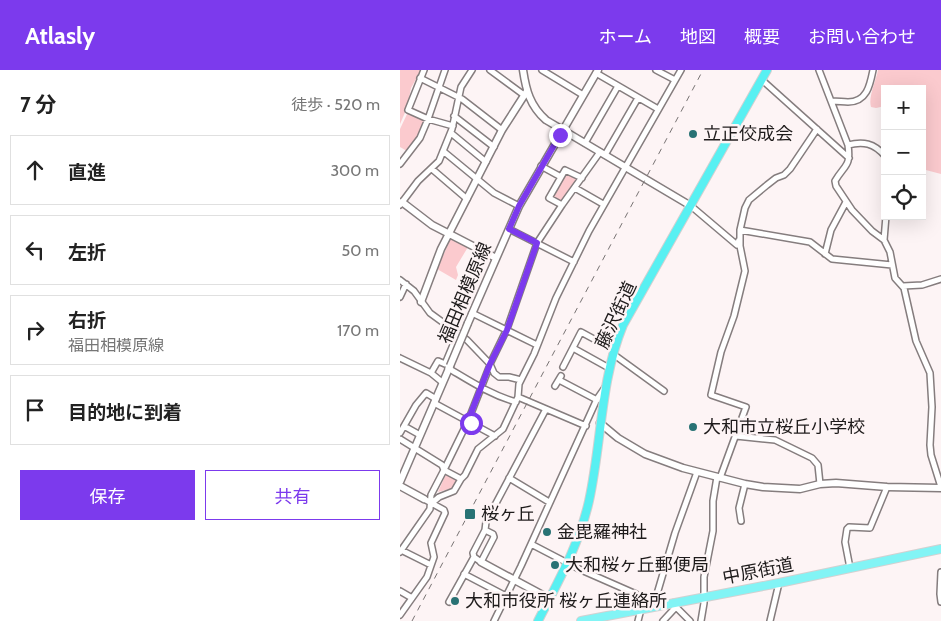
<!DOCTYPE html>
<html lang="ja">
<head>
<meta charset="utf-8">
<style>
	:root { --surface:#fff; --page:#f6f6f6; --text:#222; --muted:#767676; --line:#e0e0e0; --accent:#7c3aed }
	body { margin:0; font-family:Cabin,"Noto Sans JP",sans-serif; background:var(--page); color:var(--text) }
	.controls { position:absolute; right:15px; top:15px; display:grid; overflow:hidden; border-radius:0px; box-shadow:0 5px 20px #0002 }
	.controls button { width:45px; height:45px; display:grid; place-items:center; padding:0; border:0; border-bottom:1px solid var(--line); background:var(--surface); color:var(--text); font:25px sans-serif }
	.stop { position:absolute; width:15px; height:15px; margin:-11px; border:4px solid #7c3aed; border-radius:50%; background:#fff }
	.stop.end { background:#7c3aed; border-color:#fff; box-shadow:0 1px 5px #0008 }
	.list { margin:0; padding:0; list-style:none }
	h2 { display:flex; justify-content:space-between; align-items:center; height:65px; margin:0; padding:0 20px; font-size:21px }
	h2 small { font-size:16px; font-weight:400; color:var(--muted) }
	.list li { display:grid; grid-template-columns:32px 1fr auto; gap:15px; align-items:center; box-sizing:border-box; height:70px; margin:0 10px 10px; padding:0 10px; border:1px solid var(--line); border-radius:0px }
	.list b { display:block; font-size:19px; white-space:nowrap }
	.list p { margin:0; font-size:16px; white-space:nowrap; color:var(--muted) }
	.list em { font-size:16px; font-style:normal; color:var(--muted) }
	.actions { display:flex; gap:10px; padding:15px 20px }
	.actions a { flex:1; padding:11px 0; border:1px solid var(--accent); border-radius:0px; text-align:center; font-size:18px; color:var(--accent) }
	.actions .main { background:var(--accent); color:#fff }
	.icon { flex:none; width:28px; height:28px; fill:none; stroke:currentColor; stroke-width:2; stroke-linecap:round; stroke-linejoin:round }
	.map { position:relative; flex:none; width:541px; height:551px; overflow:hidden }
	header { display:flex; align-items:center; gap:30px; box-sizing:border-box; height:70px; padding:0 25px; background:var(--accent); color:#fff }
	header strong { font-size:24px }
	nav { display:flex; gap:28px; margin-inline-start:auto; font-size:18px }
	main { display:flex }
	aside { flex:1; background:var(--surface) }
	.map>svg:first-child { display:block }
	.green { fill:#fbcace }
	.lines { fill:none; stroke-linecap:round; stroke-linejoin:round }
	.minor-casing { stroke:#857d7e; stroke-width:8 }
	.tertiary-casing { stroke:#857d7e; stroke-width:9 }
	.primary-casing { stroke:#d2d1d1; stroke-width:10 }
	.trunk-casing { stroke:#d2d1d1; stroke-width:10 }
	.minor { stroke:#fff; stroke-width:5 }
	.tertiary { stroke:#fff; stroke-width:6 }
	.primary { stroke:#82f4f5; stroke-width:8 }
	.trunk { stroke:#58f0f2; stroke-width:8 }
	.rail { stroke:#787373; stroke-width:1; stroke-dasharray:6 6; stroke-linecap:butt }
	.tertiary-bridge-casing { stroke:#857d7e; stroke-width:9; stroke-linecap:butt }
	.tertiary-bridge { stroke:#fff; stroke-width:6 }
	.route { stroke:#7c3aed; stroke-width:6 }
	.poi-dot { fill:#287274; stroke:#fdf4f5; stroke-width:2 }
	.labels { text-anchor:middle; stroke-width:5; stroke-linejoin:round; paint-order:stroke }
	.poi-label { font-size:18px; fill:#1e1b1b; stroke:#fdf4f5; text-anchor:start }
	.street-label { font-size:18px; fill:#1e1b1b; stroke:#fdf4f5 }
</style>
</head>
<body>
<header>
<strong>Atlasly</strong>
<nav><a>ホーム</a><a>地図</a><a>概要</a><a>お問い合わせ</a></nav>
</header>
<main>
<aside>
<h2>7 分<small>徒歩 · 520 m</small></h2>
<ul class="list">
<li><svg class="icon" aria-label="ahead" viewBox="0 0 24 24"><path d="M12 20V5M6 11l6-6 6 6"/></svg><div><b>直進</b></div><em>300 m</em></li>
<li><svg class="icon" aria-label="left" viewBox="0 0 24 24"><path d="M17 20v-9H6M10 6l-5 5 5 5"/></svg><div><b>左折</b></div><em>50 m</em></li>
<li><svg class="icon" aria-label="right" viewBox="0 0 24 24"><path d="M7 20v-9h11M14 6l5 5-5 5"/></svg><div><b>右折</b><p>福田相模原線</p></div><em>170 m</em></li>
<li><svg class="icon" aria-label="arrive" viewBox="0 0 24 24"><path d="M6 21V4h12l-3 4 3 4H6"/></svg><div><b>目的地に到着</b></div></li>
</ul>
<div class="actions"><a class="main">保存</a><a>共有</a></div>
</aside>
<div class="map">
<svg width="541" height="551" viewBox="0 0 541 551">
	<rect width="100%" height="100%" fill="#fdf4f5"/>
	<path class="green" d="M0 0H21L11 18 7 38 0 54Z
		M478 0H541V104L522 99V19H485V36L476 38 471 37C468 27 476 11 478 0Z
		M8 42 24 50 17 68 7 81 0 77V59Z
		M166 103 178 109 162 133 151 127Z
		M51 168 68 177 56 197 58 205 56 210 37 199Z
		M47 405 57 410 53 418 38 422 45 406Z"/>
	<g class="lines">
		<g class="minor-casing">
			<path id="minor" d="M24 0 8 40 28 49 53 56
				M90 0 124 25
				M142 0 183 25
				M256 0 275 10
				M419 0 448 75C451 97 445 94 435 111L436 116 452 140 472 161 484 170 490 182 495 208 504 218 516 271 530 303 532 337 530 375 531 385 541 417
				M196 3 258 39
				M20 8 62 29 102 60
				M362 10 449 88
				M432 31C438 31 443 32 448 32 467 32 470 15 473 0
				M54 46 94 77
				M51 63 86 92
				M185 73 218 16
				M448 75C463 71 474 73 485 86
				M43 81 94 123 119 136
				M205 85 238 28
				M0 94 20 68 28 49 45 0
				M141 96 161 107
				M32 99 67 129
				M175 118 203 134
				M0 135 18 111 39 91 52 59 61 17 72 0
				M162 135 149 128 165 100 182 108
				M291 136 337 175 339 170
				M109 159 174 192
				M340 160 410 172 432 189 492 195
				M484 170 486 146
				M425 184 431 160 446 132
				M0 210 14 221 30 243 67 270 90 294 94 303 99 307H109L121 310
				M503 216 522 215 541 209
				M0 227 6 214
				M72 243 137 275
				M173 278 209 298
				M213 284 264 321
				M0 288 31 303 42 312
				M90 294 107 259 137 173 162 135 200 82
				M163 297 181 262 214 280
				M48 298C70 311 91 325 116 332
				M31 303 38 291 45 294 58 263
				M159 310 197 330
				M155 316 161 306
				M118 327 186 356
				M34 333 95 366
				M0 363 4 356
				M20 365 4 356 16 335 26 323 36 329
				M336 366 375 370 412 388 418 395 420 414
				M0 369 42 395 44 400 68 351 90 295
				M109 408 149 432
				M320 408 346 337 311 325 321 282 334 246 345 201 340 176V160L345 138 349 130 367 115 376 108 384 105 390 99 417 59
				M32 433 39 427 54 421 61 409 65 405 78 379 103 359 118 327 119 314 134 284 156 228 189 161 281 0
				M341 451 339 438 345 414
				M85 460 86 452 146 339
				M85 460 93 464 94 467 81 492 74 487 73 483Z
				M131 474 179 499 236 524 251 536 257 524 275 463 297 402
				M1 480 31 495
				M0 482 30 439 31 425 44 400 61 409
				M450 498 445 472 447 459 449 457 470 458 487 417
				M541 502 540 524 541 532
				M64 504 106 526
				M0 521 12 528
				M49 532 74 487
				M273 533 276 537 290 551
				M0 545 27 507 34 487 31 473 45 443 44 440 24 429
				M94 551 121 496 197 329 206 316
				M238 551 241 539
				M263 551 276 537
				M301 551 304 533V507L313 461V431L317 407
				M370 551 379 513"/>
		</g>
		<g class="tertiary-casing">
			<path id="tertiary" d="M123 0C126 20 130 36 146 50L291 136
				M2 132 32 155 96 188
				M21 232 41 179 102 60 127 21
				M68 253 119 136 198 0
				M200 353 218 368 245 384 283 398 345 414 363 417 400 419 420 414 436 413 487 417 541 418
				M0 412 50 296
				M0 416 24 429
				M81 492 150 529"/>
		</g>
		<g class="primary-casing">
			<path id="primary" d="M181 551 379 513 541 479"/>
		</g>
		<g class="trunk-casing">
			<path id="trunk" d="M138 551C158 512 179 475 189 431 202 372 200 311 223 255L367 0"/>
		</g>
		<use href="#minor" class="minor"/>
		<use href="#tertiary" class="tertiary"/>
		<use href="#primary" class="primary"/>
		<use href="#trunk" class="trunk"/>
		<path class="rail" d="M12 551 303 0"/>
		<g class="tertiary-bridge-casing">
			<path id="tertiary-bridge" d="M50 296 68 253"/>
		</g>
		<use href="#tertiary-bridge" class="tertiary-bridge"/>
	</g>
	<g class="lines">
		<path class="route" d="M71 353 68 351 90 294 107 260 137 173 109 159 119 136 160 65"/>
	</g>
	<g class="poi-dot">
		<circle cx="293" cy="64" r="5"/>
		<circle cx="293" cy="357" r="5"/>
		<rect x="64" y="438" width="12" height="12" rx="2.5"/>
		<circle cx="147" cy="462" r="5"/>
		<circle cx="155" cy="495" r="5"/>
		<circle cx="55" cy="531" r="5"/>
	</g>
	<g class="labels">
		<g class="poi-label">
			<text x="303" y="70">立正佼成会</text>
			<text x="303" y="363">大和市立桜丘小学校</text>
			<text x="81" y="450">桜ヶ丘</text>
			<text x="157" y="468">金毘羅神社</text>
			<text x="165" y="501">大和桜ヶ丘郵便局</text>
			<text x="65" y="537">大和市役所 桜ヶ丘連絡所</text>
		</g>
		<g class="street-label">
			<text transform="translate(65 223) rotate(-67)" y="6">福田相模原線</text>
			<text transform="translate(216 245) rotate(-65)" y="6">藤沢街道</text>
			<text transform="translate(358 501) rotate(-11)" y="6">中原街道</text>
		</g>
	</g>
</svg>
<div class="controls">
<button>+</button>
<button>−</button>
<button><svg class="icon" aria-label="locate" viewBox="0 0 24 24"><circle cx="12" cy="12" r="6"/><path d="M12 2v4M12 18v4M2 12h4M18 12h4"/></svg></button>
</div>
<div class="stop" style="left:71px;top:353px"></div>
<div class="stop end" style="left:160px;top:65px"></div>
</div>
</main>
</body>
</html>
